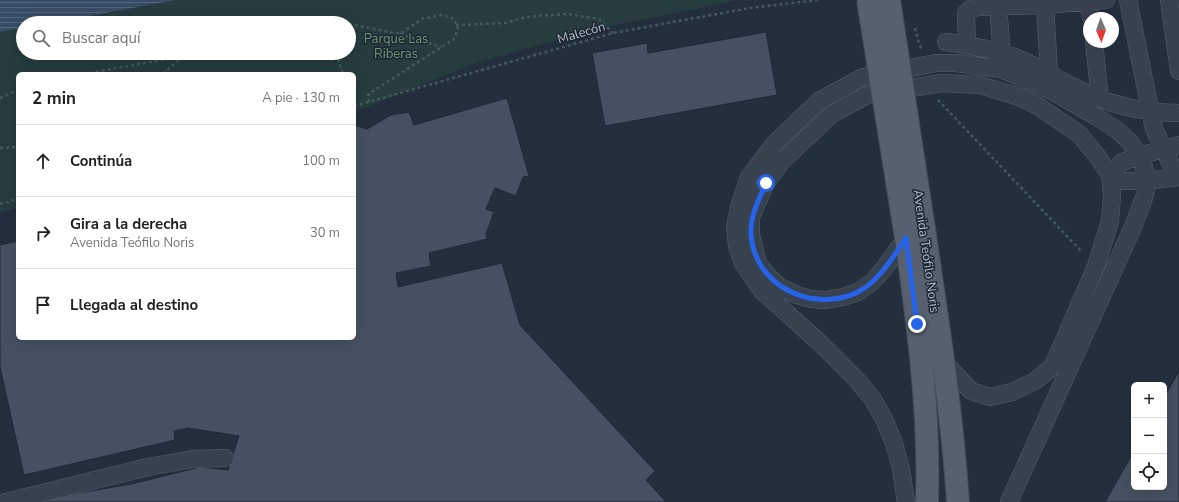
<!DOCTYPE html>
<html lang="es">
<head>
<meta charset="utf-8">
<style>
	:root { --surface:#fff; --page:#f6f6f6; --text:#202124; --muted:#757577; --line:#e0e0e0 }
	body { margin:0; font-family:"Nunito Sans",sans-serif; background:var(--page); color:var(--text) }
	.controls { position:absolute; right:12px; bottom:12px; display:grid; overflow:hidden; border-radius:6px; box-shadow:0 4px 16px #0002 }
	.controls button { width:36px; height:36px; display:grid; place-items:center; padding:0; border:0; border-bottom:1px solid var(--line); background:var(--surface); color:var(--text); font:20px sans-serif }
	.compass { position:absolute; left:1083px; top:12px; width:36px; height:36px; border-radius:50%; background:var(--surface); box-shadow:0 4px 16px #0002; rotate:178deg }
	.stop { position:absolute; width:12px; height:12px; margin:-9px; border:3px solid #2563eb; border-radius:50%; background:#fff }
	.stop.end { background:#2563eb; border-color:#fff; box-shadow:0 1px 4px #0008 }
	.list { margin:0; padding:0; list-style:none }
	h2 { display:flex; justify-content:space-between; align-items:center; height:52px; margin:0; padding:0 16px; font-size:17px }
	h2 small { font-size:13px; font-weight:400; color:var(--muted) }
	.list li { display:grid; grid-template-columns:26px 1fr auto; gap:12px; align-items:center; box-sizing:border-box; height:72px; padding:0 16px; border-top:1px solid var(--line) }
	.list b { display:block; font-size:15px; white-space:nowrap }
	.list p { margin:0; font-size:13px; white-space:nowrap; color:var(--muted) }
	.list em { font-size:13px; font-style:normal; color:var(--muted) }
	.icon { flex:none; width:22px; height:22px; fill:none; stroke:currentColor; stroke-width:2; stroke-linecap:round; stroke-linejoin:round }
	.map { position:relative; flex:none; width:1179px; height:502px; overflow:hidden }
	.search { position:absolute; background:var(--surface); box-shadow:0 4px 16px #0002; left:16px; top:16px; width:340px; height:44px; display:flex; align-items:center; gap:10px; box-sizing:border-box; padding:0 14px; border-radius:22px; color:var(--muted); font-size:15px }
	.panel { position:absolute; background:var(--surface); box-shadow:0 4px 16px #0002; left:16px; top:72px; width:340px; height:268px; border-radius:6px }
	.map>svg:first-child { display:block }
	.green { fill:#263c3f }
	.water { fill:url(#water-rules) }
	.building { fill:#455162; stroke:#1f2835 }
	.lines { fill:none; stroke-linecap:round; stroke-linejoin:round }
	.minor-casing { stroke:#565f6c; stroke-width:18 }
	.major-casing { stroke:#414a57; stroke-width:24 }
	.path { stroke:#44595c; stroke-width:2.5; stroke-dasharray:3 3; stroke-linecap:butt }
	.minor { stroke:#38414e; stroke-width:17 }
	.major { stroke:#56606e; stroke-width:22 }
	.major-bridge-casing { stroke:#414a57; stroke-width:24; stroke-linecap:butt }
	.major-bridge { stroke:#56606e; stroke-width:22 }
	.route { stroke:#2563eb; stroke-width:5 }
	.labels { text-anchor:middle; stroke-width:3; stroke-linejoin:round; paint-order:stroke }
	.street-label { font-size:13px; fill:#b4bcc9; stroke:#1d2633 }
	.park-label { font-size:13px; fill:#6b9a76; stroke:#1d2633 }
</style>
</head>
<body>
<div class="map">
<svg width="1179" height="502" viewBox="0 0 1179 502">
	<defs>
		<pattern id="water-rules" width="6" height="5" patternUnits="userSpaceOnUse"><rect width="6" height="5" fill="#394c67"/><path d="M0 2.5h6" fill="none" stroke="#53647b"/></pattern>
	</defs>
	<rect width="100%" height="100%" fill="#242f3e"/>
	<path class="green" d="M176 0H739L601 28 475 63 354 112V74H18V208L0 212V32L23 28V53H349V23H51Z"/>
	<path class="water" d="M0 0H176L51 23H23V28L0 32Z"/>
	<path class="building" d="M766 32 777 95 605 126 592 53 647 43 648 53Z
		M507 98 529 176 523 177 516 196 495 188 486 209 494 212 486 234 487 239 429 253 431 266 396 273 398 287 502 263 520 325 655 471 646 480 666 502H26L131 484 200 467 228 470 239 436 188 428 174 431 175 440 24 475 0 367V245L18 241V338H354V125L367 129 391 115 409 112 414 125Z
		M1179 371V502H1105L1134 451V487H1164V398Z"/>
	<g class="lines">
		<g class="minor-casing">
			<path id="minor" d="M1128 0 1154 129 1177 177
				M1169 0 1179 71
				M1089 2 1091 18
				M1045 5 1049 73
				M998 6 1002 54
				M946 42C969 45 993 49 1014 57 1035 65 1054 77 1074 87 1108 105 1141 113 1179 113
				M1094 42 1100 99
				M967 45 966 13 970 9 979 7 1045 5 1106 0
				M1179 145 1162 149 1122 162 1110 175 1123 181H1147L1179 177
				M906 238 883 270 872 282 858 292 843 297 826 300 810 299 797 295 780 287 769 277 758 263 751 235V217L766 183 782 161 832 114 867 95 942 83 980 85 1019 97 1038 106 1079 134 1098 157 1110 175 1112 196 1110 221 1096 266 1053 366 1035 381 1012 392 990 397 971 391 943 361
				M6 502 148 467 193 459 225 458
				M906 502 901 469 894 443 884 419 872 398 856 379 819 342 762 291 743 263 737 246 735 226 740 204 749 177 775 143 819 101 863 77 936 63H956L1001 69 1052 91 1097 117 1117 130 1130 142 1140 156 1144 167 1147 181 1145 195 1133 227 1009 502"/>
		</g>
		<g class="major-casing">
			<path id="major" d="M925 235C938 323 952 412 958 502
				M906 238C918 325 930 414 927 502"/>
		</g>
		<path class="path" d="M306 23 324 18 345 23
			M349 24 400 34 422 19 442 15 454 19 458 29 454 39 373 91 368 95 369 102
			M456 25 505 23 526 17 567 14 599 19 613 33
			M915 28 919 44 922 49
			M400 34 441 47
			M336 53 343 74
			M84 74 183 56
			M163 74 186 53
			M0 98 18 90
			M938 100 1082 252
			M354 106 613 33 750 8 818 0
			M0 148 18 147
			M0 204 18 199"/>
		<use href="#minor" class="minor"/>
		<use href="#major" class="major"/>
		<g class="major-bridge-casing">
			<path id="major-bridge" d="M868 0 906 238
				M889 0 925 235"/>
		</g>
		<use href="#major-bridge" class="major-bridge"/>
	</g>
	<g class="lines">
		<path class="route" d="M766 183C759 200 750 215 751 234 754 286 813 314 858 292 879 281 893 257 906 238L917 324"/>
	</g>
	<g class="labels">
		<g class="street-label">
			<text transform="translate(581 32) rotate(-16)" y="5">Malecón</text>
			<text transform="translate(927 251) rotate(82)" y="5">Avenida Teófilo Noris</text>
		</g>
		<g class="park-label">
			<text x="396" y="43">Parque Las<tspan x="396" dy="15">Riberas</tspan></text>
		</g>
	</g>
</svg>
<div class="controls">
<button>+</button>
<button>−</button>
<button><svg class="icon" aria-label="locate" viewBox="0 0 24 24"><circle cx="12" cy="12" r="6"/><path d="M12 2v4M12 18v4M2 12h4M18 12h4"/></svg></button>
</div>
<svg class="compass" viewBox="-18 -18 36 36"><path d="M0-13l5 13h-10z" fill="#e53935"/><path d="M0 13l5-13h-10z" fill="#757577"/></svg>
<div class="stop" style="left:766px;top:183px"></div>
<div class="stop end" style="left:917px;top:324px"></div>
<div class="search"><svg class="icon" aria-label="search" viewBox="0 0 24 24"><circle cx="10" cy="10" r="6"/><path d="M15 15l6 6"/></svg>Buscar aquí</div>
<section class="panel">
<h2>2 min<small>A pie · 130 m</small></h2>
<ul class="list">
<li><svg class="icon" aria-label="ahead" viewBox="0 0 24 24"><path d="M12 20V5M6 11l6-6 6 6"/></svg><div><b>Continúa</b></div><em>100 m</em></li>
<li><svg class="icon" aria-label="right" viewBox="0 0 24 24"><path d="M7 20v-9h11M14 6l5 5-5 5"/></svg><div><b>Gira a la derecha</b><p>Avenida Teófilo Noris</p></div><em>30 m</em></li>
<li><svg class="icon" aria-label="arrive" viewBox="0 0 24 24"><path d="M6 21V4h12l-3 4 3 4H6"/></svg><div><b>Llegada al destino</b></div></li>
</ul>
</section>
</div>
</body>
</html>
